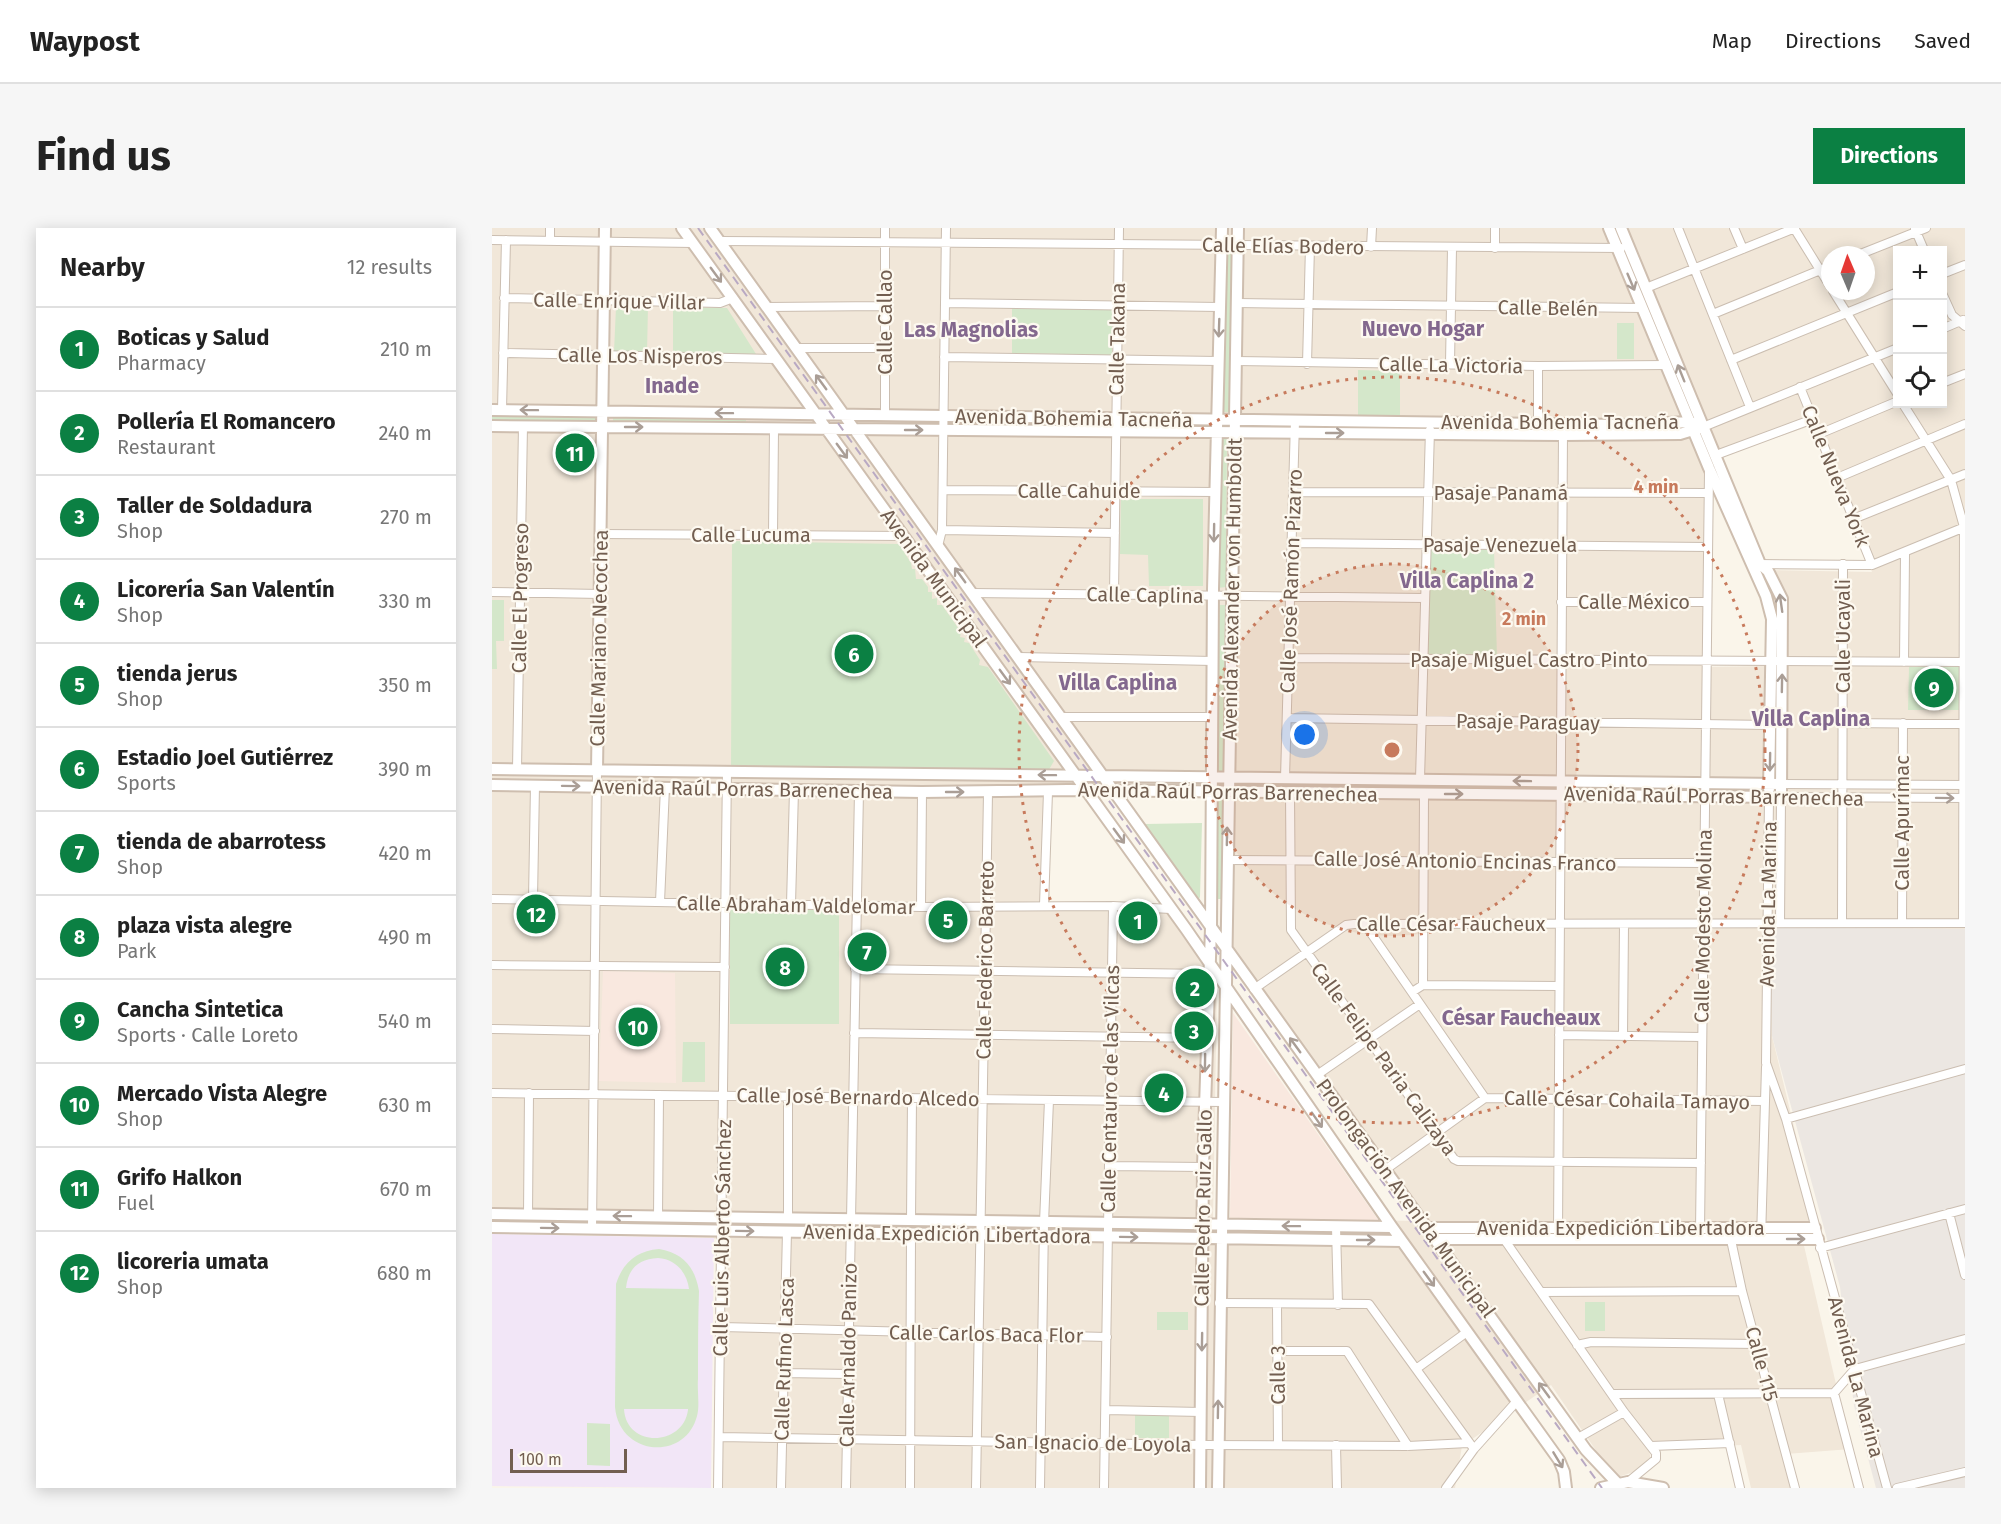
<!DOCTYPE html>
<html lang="en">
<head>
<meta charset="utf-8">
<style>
	:root { --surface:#fff; --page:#f6f6f6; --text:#222; --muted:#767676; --line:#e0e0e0; --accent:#0b8043 }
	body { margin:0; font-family:"Fira Sans",sans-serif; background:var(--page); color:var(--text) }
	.controls { position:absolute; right:18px; top:18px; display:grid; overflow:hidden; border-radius:0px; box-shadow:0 3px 15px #0003 }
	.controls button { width:54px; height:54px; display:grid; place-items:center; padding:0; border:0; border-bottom:2px solid var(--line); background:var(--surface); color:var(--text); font:30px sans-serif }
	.compass { position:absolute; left:1329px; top:18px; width:54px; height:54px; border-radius:50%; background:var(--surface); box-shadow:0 3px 15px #0003; rotate:358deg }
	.scale { position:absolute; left:18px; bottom:15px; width:117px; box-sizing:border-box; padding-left:6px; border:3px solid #725e50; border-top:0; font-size:16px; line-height:21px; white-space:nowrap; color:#725e50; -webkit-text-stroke:4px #fdf9f0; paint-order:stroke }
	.you { position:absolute; left:813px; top:507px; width:21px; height:21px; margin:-15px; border:4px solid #fff; border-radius:50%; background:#1a73e8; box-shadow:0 0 0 9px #1a73e833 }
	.badge { display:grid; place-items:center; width:39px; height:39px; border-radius:50%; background:var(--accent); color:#fff; font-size:20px; font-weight:700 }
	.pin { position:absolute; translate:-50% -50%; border:3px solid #fff; box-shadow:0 2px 6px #0006 }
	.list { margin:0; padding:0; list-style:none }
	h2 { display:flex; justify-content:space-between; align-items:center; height:78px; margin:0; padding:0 24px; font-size:26px }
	h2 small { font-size:20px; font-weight:400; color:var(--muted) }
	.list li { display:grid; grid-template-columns:39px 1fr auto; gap:18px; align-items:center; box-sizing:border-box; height:84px; padding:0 24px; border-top:2px solid var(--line) }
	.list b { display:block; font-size:22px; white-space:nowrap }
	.list p { margin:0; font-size:20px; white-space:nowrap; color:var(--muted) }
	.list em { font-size:20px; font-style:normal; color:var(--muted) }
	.icon { flex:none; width:33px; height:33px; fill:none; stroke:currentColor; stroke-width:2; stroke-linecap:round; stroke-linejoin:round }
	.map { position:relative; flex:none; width:1473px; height:1260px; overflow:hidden; border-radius:0px }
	header { display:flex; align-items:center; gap:36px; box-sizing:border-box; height:84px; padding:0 30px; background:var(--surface); border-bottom:2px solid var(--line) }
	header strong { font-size:28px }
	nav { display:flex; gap:33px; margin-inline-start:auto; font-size:21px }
	.intro { display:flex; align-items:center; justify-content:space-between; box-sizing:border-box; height:144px; padding:0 36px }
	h1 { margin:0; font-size:42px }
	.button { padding:15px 27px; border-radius:0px; background:var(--accent); color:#fff; font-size:21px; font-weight:700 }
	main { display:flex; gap:36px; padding:0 36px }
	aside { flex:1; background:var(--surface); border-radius:0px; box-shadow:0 3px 15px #0003 }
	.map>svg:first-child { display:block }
	.residential { fill:#f1e7d9; fill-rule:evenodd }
	.commercial { fill:#f9e8df }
	.industrial { fill:#ece7e2 }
	.education { fill:#f2e6f7 }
	.green { fill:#d4e7ca; fill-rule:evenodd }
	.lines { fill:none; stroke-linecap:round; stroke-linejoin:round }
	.street-casing { stroke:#cbbeb1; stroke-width:10 }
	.secondary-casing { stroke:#cebeaf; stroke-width:14 }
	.street { stroke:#fff; stroke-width:8 }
	.secondary { stroke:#fff; stroke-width:10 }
	.rail { stroke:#b9a9c3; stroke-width:2; stroke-dasharray:9 6; stroke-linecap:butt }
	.oneway { stroke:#aa9e96 }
	.ring { fill:none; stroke:#c77a5c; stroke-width:3; stroke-dasharray:3 6 }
	.labels { text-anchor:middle; stroke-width:4.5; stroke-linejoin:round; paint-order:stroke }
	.street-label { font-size:20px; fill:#725e50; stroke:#fdf9f0 }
	.neighbourhood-label { font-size:21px; font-weight:bold; fill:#83688e; stroke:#fdf9f0 }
	.centre { fill:#c77a5c; stroke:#fdf9f0; stroke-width:3 }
	.ring-label { font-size:18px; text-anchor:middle; font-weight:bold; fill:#c77a5c; stroke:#fdf9f0; stroke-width:4.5; stroke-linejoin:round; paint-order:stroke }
</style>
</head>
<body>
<header>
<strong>Waypost</strong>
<nav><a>Map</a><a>Directions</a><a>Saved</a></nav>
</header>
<div class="intro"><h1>Find us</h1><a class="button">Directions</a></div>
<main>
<aside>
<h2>Nearby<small>12 results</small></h2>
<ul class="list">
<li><span class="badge">1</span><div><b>Boticas y Salud</b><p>Pharmacy</p></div><em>210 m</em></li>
<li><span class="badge">2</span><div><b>Pollería El Romancero</b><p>Restaurant</p></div><em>240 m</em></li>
<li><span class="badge">3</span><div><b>Taller de Soldadura</b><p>Shop</p></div><em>270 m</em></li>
<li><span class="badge">4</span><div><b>Licorería San Valentín</b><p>Shop</p></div><em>330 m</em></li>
<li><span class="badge">5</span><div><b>tienda jerus</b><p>Shop</p></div><em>350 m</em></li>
<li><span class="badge">6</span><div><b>Estadio Joel Gutiérrez</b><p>Sports</p></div><em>390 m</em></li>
<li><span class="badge">7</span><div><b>tienda de abarrotess</b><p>Shop</p></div><em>420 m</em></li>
<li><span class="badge">8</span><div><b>plaza vista alegre</b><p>Park</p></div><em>490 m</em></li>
<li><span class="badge">9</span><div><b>Cancha Sintetica</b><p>Sports · Calle Loreto</p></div><em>540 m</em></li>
<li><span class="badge">10</span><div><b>Mercado Vista Alegre</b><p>Shop</p></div><em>630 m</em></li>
<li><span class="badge">11</span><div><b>Grifo Halkon</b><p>Fuel</p></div><em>670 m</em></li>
<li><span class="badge">12</span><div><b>licoreria umata</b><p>Shop</p></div><em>680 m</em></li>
</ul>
</aside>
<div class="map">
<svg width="1473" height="1260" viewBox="0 0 1473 1260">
	<rect width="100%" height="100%" fill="#faf5ea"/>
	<path class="residential" d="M0 0H1473V708L1280 711 1284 381 1268 342 1380 344 1318 198 1229 229 1214 272 1212 439 1276 438 1275 555 620 552 559 559 557 681 674 684 725 757 721 991 933 993 917 988 732 725 734 561 1279 564 1280 808 1324 990 1307 996 1359 1221 1294 1226 1302 1260H1259L1249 1217 1157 1222 1160 1238 1123 1250 1059 1157 970 1218 963 1260H221L238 1011 0 1005ZM1406 22H1450V176H1406ZM1338 27H1374V63H1338Z"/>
	<path class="commercial" d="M111 743 183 745 184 855 107 853Z
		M741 785 887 993 738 990Z"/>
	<path class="industrial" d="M1278 699 1473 701V1260H1384L1362 1178 1348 1059 1280 808Z"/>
	<path class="education" d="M0 1006 222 1010 219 1260 0 1258Z"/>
	<path class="green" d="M733 25H740L737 184H728Z
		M124 79H156L155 124H122Z
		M181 79 235 80 264 126 181 125Z
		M520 80 620 82V127L520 125Z
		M1125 95H1142V131H1125Z
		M866 142 908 143V189H866Z
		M0 186 104 189V196L0 193Z
		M121 189 254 190V198L121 197Z
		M616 193V199H458V194Z
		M728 210H735L734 359 725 360Z
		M629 271H711V358H657L656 327 628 326Z
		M240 313 407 316 419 335 420 341H423L424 351H430L436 359V364H440V371L445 370V377H450L469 404 468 409 473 410 472 414 477 415 488 432 487 437 496 439 562 533 555 545 239 541Z
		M1002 321 1005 430H936L937 322Z
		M0 372H12V413H4L5 441H0Z
		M724 377H733L731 543H723Z
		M1467 438V482H1416L1417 439Z
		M723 570 730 571V671H721Z
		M710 595 708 669 707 671 653 596Z
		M238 679 347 682V796H238Z
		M191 814H213V854H190Z
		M167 1021C191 1025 203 1039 207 1063 206 1092 206 1121 206 1151 205 1162 208 1177 205 1188 193 1234 127 1228 123 1179L124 1056C131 1034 145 1023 167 1021ZM166 1030C183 1031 195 1044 197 1061L134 1060C136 1041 146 1031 166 1030ZM132 1181H196V1182C191 1219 134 1220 132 1181Z
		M1093 1074H1113V1103H1093Z
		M665 1084H696V1102H665Z
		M643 1187 677 1188V1210H643Z
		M95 1195 118 1196V1238L95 1237Z"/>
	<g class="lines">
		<g class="street-casing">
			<path id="street" d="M393 0V188
				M1186 0 1258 179
				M1242 0 1251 21
				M1302 0 1338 58
				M1423 1 1432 22
				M0 12 201 15
				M58 13V0
				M228 13 1129 20
				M879 19 880 0
				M1003 20V0
				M1366 27 1434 0
				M1450 46 1473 37
				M1154 60 1303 0
				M1341 63 1406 167
				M1450 65 1460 87 1473 98
				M12 70 228 75 241 70
				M453 75 727 79
				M745 75 1150 80
				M275 79 393 78
				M1221 86 1338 38
				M1450 101 1471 92
				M305 120H393
				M11 125 284 131
				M452 129 726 133
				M1239 132 1406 64
				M744 133 1046 138 1174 137
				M815 136 818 18
				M958 136 960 20
				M1450 155 1473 146
				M1308 159 1380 337
				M1411 176 1459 252 1472 299 1471 695
				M10 182 14 12
				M1046 196V138
				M1211 199 1406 120
				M1327 206 1406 173
				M1224 227 1321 191
				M1345 250 1473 196
				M451 262 723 264
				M801 264 1216 265
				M1361 291 1473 246
				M450 302 623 305
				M108 306 411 308
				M281 307 282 201
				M800 315 1216 319
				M446 318 450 302 454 0
				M1266 336 1380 337 1473 299
				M0 364 108 366
				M480 365 933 370
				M622 366 627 0
				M1069 374H1215
				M527 429 721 433
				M796 430 1473 434
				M1412 434 1413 326
				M570 489H720
				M795 490 1278 497
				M1351 495 1472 496
				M25 541 31 198
				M793 550 803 193
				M928 551 938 202
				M1289 556 1473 557
				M798 564 799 702 962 931 966 933 1209 935
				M1277 569 1274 835 1294 891 1395 1260
				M735 632 1212 635
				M0 671 429 679 621 678 679 681
				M41 671 43 557
				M168 674 173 559
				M299 676 302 562
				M552 677 556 564
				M429 679 430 564
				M872 695 993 870
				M1288 695 1289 569 1473 570
				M1350 695 1351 336
				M1410 695 1411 495
				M0 737 233 739
				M363 741 716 746
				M931 757 932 566
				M762 761 854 697 862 696 1473 695
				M920 764 931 757 1067 758
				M0 801 103 803
				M362 805 714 810
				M1067 807 1210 809
				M1131 808 1132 696
				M825 847 928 776
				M0 865 731 874
				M993 870 1273 873
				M1294 891 1473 841
				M617 938 711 939
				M893 942 993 870
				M1457 985 1473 1047
				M36 987 37 865
				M166 989 167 867
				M296 991V869
				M419 993 420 870
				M844 999 846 1077
				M100 1000 105 542
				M1208 1003 1217 244
				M1066 1005 1071 204
				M1012 1011 1132 1184 1164 1225V1231L1136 1254
				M1269 1011 1274 839
				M1239 1012 1250 1063 1303 1260
				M1328 1020 1473 981
				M1049 1064 1250 1063
				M727 1075 877 1076 982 1221
				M785 1077 786 1217
				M229 1099 615 1109
				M1085 1117 1099 1114 1265 1116
				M786 1123H855L916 1218
				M924 1141 975 1104
				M291 1145 356 1146
				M1342 1165 1367 1260
				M1120 1166 1342 1165 1363 1141 1473 1111
				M1226 1166 1248 1260
				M614 1182 709 1184
				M227 1209 709 1217 916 1218 976 1215
				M1086 1210 1132 1184
				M844 1217 845 1260
				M1159 1218 1238 1215
				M226 1260 235 543
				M289 1260 295 1003
				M354 1260 367 563
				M418 1260 419 1005
				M484 1260 496 565
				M548 1260 552 995 557 872
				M612 1260 621 678
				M954 1260 982 1221 1025 1173
				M1405 1260 1473 1244"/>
		</g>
		<g class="secondary-casing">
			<path id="secondary" d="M190 0 694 701 900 999 1067 1232 1072 1244 1074 1260
				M218 0 1094 1222 1126 1256
				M1117 0 1217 240 1274 368 1280 391 1277 561
				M0 182 1130 197 1198 194 1211 199
				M0 198 1071 207 1188 206 1211 199
				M0 541 1289 556
				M105 542 113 0
				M0 557 430 564 576 562 1289 569 1290 371 1276 343 1268 336 1129 0
				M0 986 900 999
				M0 999 910 1013
				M935 1000H1323
				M943 1011H1326
				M708 1260 711 939 719 700 721 361 730 0
				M726 1260 746 0
				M1109 1260 1136 1254 1171 1260"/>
		</g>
		<use href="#street" class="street"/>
		<use href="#secondary" class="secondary"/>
		<path class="rail" d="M206 0 1110 1260"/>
	</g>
	<defs><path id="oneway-shaft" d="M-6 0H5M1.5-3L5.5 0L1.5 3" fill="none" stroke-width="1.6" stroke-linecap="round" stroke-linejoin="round" transform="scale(1.5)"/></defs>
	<g class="oneway">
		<use href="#oneway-shaft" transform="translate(224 47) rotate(54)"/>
		<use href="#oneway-shaft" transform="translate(1139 54) rotate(67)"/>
		<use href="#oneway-shaft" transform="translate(727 100) rotate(92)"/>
		<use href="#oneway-shaft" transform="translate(1189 145) rotate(-112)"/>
		<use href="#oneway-shaft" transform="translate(329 154) rotate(-126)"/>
		<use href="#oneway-shaft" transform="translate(37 182) rotate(-179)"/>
		<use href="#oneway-shaft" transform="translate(232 185) rotate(-179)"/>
		<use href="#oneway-shaft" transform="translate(142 199)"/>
		<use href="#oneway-shaft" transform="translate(422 202)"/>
		<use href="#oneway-shaft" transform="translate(843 205)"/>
		<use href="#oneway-shaft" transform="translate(350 223) rotate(54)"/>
		<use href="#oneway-shaft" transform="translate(722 305) rotate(91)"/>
		<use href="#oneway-shaft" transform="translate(468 347) rotate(-126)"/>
		<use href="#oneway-shaft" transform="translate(1289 375) rotate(-98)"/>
		<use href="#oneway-shaft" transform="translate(513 449) rotate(54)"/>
		<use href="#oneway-shaft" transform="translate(1290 455) rotate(-89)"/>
		<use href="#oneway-shaft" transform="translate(1278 534) rotate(91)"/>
		<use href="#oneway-shaft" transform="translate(555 547) rotate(-179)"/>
		<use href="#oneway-shaft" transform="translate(1030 553) rotate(-179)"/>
		<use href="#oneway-shaft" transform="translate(79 558) rotate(1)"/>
		<use href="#oneway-shaft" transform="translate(463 564)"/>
		<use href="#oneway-shaft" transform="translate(962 566)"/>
		<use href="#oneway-shaft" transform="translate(1453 570) rotate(1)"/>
		<use href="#oneway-shaft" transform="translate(627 608) rotate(54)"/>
		<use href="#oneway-shaft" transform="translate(735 608) rotate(-89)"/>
		<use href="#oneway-shaft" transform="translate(803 817) rotate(-126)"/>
		<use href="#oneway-shaft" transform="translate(713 835) rotate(91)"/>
		<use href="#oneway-shaft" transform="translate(825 892) rotate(55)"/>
		<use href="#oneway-shaft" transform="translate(130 988) rotate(-179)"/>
		<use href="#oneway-shaft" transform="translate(799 998) rotate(-179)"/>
		<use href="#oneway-shaft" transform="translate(58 1000) rotate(1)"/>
		<use href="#oneway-shaft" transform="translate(253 1003) rotate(1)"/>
		<use href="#oneway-shaft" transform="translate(637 1009) rotate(1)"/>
		<use href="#oneway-shaft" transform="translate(1304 1011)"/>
		<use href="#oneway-shaft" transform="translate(874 1012)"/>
		<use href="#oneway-shaft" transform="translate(937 1051) rotate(54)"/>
		<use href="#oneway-shaft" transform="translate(710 1114) rotate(91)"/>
		<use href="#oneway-shaft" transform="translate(1052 1162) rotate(-126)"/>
		<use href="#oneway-shaft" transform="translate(726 1181) rotate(-89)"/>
		<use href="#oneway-shaft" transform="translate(1066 1232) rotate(59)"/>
	</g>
	<circle cx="900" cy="522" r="186" fill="#c77a5c" fill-opacity=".12"/>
	<g class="ring">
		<circle cx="900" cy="522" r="186"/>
		<circle cx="900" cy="522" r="373"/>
	</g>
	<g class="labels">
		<g class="street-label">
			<text transform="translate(791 18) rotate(1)" y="7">Calle Elías Bodero</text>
			<text transform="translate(127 73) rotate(1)" y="7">Calle Enrique Villar</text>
			<text transform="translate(1056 80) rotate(1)" y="7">Calle Belén</text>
			<text transform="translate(393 94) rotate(-90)" y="7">Calle Callao</text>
			<text transform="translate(625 111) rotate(-89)" y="7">Calle Takana</text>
			<text transform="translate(148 128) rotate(1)" y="7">Calle Los Nisperos</text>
			<text transform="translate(959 137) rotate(1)" y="7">Calle La Victoria</text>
			<text transform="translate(582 190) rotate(1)" y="7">Avenida Bohemia Tacneña</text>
			<text x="1068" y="201">Avenida Bohemia Tacneña</text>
			<text transform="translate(1344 248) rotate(68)" y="7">Calle Nueva York</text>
			<text x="587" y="270">Calle Cahuide</text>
			<text x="1009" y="272">Pasaje Panamá</text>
			<text x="259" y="314">Calle Lucuma</text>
			<text x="1008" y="324">Pasaje Venezuela</text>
			<text transform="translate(442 350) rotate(54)" y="7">Avenida Municipal</text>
			<text transform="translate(799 353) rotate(-88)" y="7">Calle José Ramón Pizarro</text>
			<text transform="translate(740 361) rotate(-89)" y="7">Avenida Alexander von Humboldt</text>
			<text transform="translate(653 367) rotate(1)" y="7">Calle Caplina</text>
			<text transform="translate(28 370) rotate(-89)" y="7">Calle El Progreso</text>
			<text x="1142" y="381">Calle México</text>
			<text transform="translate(1351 408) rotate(-90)" y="7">Calle Ucayali</text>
			<text transform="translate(107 410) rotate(-89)" y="7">Calle Mariano Necochea</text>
			<text x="1037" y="439">Pasaje Miguel Castro Pinto</text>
			<text transform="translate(1036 494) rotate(1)" y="7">Pasaje Paraguay</text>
			<text transform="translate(251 561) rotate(1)" y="7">Avenida Raúl Porras Barrenechea</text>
			<text transform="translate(736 564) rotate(1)" y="7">Avenida Raúl Porras Barrenechea</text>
			<text transform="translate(1222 568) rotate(1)" y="7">Avenida Raúl Porras Barrenechea</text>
			<text transform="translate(1410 595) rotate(-90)" y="7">Calle Apurímac</text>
			<text transform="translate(973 633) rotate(1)" y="7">Calle José Antonio Encinas Franco</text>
			<text transform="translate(1276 676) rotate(-89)" y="7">Avenida La Marina</text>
			<text transform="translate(304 677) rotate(1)" y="7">Calle Abraham Valdelomar</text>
			<text x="959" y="703">Calle César Faucheux</text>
			<text transform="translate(1211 698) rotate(-89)" y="7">Calle Modesto Molina</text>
			<text transform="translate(493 732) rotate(-89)" y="7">Calle Federico Barreto</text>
			<text transform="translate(892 831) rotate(54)" y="7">Calle Felipe Paria Calizaya</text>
			<text transform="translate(618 861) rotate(-89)" y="7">Calle Centauro de las Vilcas</text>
			<text transform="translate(366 869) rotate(1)" y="7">Calle José Bernardo Alcedo</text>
			<text transform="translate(1135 872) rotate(1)" y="7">Calle César Cohaila Tamayo</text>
			<text transform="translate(914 970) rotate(54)" y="7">Prolongación Avenida Municipal</text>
			<text transform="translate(711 980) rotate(-89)" y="7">Calle Pedro Ruiz Gallo</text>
			<text x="1129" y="1007">Avenida Expedición Libertadora</text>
			<text transform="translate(455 1006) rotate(1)" y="7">Avenida Expedición Libertadora</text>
			<text transform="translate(230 1010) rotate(-89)" y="7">Calle Luis Alberto Sánchez</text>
			<text transform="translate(494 1106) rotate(1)" y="7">Calle Carlos Baca Flor</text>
			<text transform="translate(356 1127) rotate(-89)" y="7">Calle Arnaldo Panizo</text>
			<text transform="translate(292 1131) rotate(-88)" y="7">Calle Rufino Lasca</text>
			<text transform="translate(1270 1136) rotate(75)" y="7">Calle 115</text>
			<text transform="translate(786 1147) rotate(-90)" y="7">Calle 3</text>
			<text transform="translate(1364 1149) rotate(75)" y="7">Avenida La Marina</text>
			<text transform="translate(601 1215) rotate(1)" y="7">San Ignacio de Loyola</text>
		</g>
		<g class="neighbourhood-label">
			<text x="931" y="108">Nuevo Hogar</text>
			<text x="479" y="109">Las Magnolias</text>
			<text x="180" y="165">Inade</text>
			<text x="975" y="360">Villa Caplina 2</text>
			<text x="626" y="462">Villa Caplina</text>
			<text x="1319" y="498">Villa Caplina</text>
			<text x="1029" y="797">César Faucheaux</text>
		</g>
	</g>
	<circle cx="900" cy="522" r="9" class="centre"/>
	<g class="ring-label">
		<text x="1164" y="265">4 min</text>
		<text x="1032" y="397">2 min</text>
	</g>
</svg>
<div class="controls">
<button>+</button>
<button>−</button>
<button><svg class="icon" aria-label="locate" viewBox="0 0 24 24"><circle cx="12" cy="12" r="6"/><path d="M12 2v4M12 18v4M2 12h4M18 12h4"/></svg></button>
</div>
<svg class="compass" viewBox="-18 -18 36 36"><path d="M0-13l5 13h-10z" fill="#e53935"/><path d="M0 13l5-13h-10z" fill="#767676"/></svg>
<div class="scale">100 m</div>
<div class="you"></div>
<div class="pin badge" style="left:646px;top:693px">1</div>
<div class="pin badge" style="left:703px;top:760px">2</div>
<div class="pin badge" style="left:702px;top:803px">3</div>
<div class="pin badge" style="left:672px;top:865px">4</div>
<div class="pin badge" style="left:456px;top:692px">5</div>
<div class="pin badge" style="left:362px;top:426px">6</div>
<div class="pin badge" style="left:375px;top:724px">7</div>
<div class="pin badge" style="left:293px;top:739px">8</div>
<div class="pin badge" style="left:1442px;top:460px">9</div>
<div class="pin badge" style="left:146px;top:799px">10</div>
<div class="pin badge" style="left:83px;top:225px">11</div>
<div class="pin badge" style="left:44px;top:686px">12</div>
</div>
</main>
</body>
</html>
